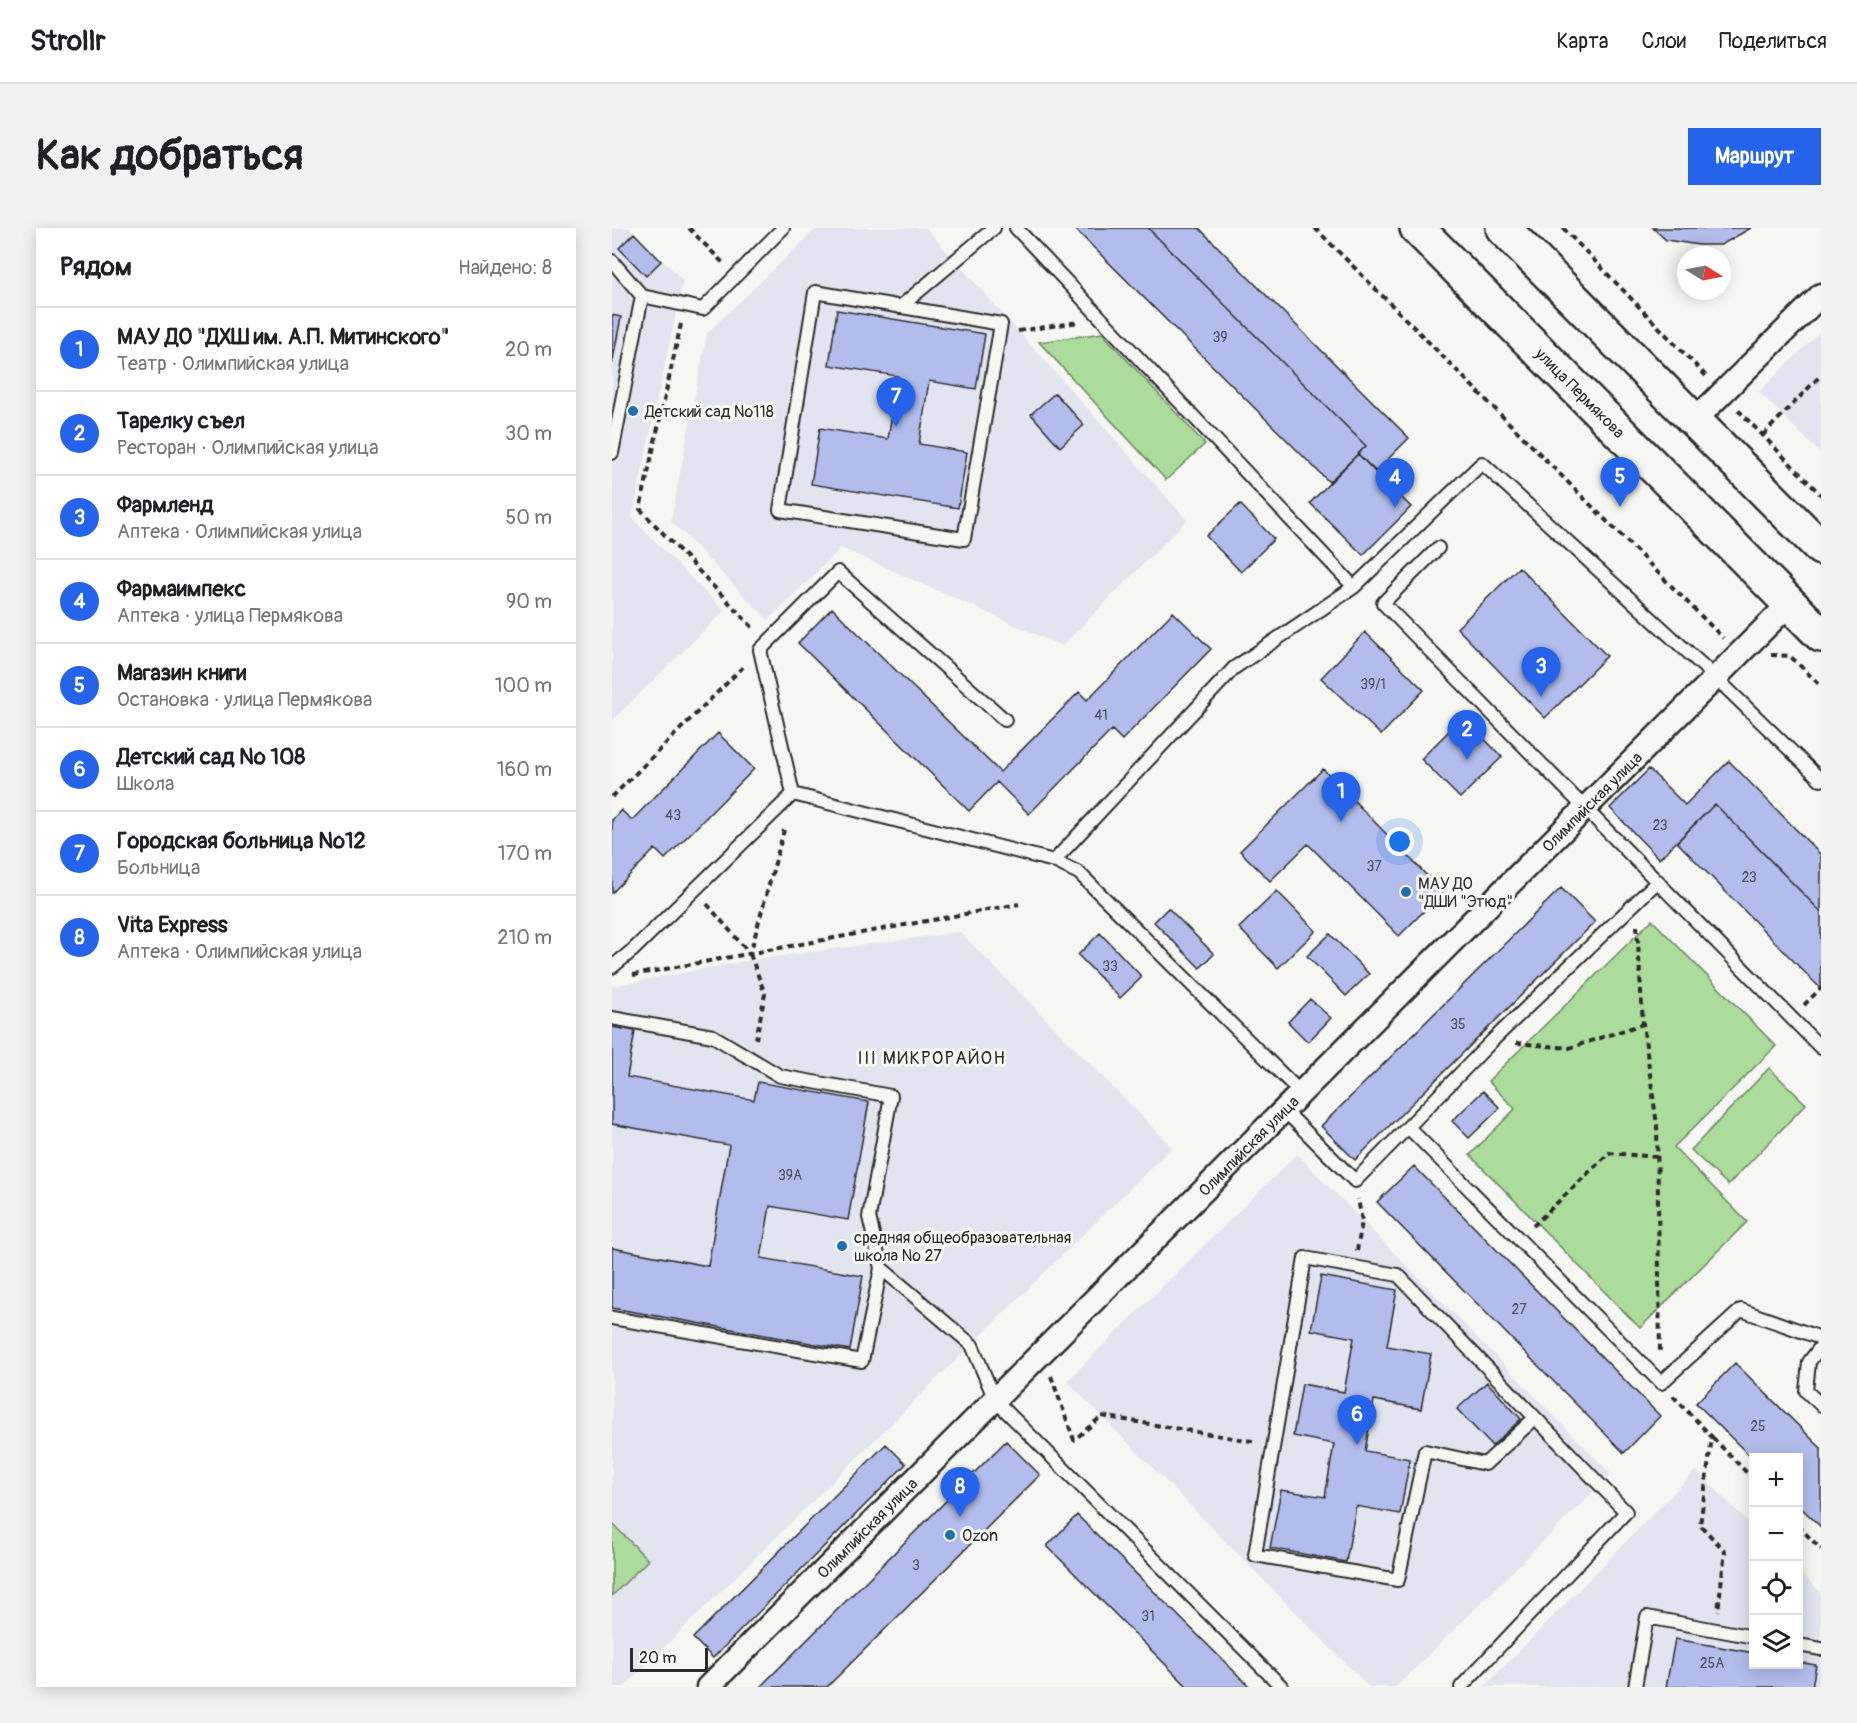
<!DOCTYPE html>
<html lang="ru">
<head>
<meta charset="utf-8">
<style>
	:root { --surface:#fff; --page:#f2f2f2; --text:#202124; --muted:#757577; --line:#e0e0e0; --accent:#2563eb }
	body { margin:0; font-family:Pangolin,sans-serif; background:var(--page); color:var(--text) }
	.controls { position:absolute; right:18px; bottom:18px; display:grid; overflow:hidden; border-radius:0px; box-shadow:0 3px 15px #0003 }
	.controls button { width:54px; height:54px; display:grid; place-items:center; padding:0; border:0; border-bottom:2px solid var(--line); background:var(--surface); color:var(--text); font:30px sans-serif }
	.compass { position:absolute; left:1065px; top:18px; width:54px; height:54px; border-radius:50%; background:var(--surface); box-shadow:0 3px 15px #0003; rotate:100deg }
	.scale { position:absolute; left:18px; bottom:15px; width:78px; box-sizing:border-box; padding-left:6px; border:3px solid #2b2b2b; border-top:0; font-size:16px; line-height:21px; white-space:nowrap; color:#2b2b2b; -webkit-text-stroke:4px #f6f6f2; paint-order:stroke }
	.you { position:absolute; left:788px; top:614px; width:21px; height:21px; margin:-15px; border:4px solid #fff; border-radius:50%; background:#1a73e8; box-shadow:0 0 0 9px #1a73e833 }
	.badge { display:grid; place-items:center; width:39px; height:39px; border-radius:50%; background:var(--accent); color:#fff; font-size:20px; font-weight:700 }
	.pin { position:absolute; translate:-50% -50px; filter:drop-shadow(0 2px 3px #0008) }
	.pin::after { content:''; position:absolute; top:32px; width:21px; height:18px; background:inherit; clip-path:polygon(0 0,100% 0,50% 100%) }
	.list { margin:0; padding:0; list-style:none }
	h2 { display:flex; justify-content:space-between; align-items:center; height:78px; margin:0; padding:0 24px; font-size:26px }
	h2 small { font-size:20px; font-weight:400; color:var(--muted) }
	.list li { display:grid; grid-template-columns:39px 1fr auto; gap:18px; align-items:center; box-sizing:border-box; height:84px; padding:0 24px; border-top:2px solid var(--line) }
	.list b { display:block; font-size:22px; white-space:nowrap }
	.list p { margin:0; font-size:20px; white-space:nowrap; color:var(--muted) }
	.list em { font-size:20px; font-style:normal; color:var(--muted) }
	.icon { flex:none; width:33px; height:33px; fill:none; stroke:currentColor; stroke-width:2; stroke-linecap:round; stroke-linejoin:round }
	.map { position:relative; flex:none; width:1209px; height:1459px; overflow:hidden; border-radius:0px }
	header { display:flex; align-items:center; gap:36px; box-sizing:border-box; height:84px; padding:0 30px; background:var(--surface); border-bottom:2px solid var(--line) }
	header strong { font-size:28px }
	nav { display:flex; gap:33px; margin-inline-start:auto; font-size:21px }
	.intro { display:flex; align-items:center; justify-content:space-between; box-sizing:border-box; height:144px; padding:0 36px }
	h1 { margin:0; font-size:42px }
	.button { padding:15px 27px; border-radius:0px; background:var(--accent); color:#fff; font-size:21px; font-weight:700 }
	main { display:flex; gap:36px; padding:0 36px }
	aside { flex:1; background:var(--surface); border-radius:0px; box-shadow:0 3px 15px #0003 }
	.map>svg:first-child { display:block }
	.built { fill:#e2e5f0 }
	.green { fill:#acdc9c; stroke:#6c8464; stroke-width:1.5 }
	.building { fill:#b2bded; stroke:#2b2b2b; stroke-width:1.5 }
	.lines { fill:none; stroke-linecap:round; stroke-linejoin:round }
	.lane-casing { stroke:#2b2b2b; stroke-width:16 }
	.street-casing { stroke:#2b2b2b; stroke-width:27 }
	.secondary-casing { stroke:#2b2b2b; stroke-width:38 }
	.path { stroke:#2b2b2b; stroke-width:4; stroke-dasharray:6 4.5; stroke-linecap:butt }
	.lane { stroke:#f6f6f2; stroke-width:12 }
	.street { stroke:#f6f6f2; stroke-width:22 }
	.secondary { stroke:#f6f6f2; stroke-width:33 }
	.poi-dot { fill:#1f6fb2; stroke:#f6f6f2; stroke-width:2 }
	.labels { text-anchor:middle; stroke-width:6; stroke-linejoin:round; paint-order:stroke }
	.number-label { font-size:14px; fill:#4d505c }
	.street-label { font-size:16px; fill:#2b2b2b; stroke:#f6f6f2 }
	.poi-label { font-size:16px; fill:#2b2b2b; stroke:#f6f6f2; text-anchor:start }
	.neighbourhood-label { font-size:18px; letter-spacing:1.5px; fill:#2b2b2b; stroke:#f6f6f2 }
</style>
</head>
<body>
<header>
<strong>Strollr</strong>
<nav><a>Карта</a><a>Слои</a><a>Поделиться</a></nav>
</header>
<div class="intro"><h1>Как добраться</h1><a class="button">Маршрут</a></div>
<main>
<aside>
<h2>Рядом<small>Найдено: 8</small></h2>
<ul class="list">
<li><span class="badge">1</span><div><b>МАУ ДО &quot;ДХШ им. А.П. Митинского&quot;</b><p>Театр · Олимпийская улица</p></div><em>20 m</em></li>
<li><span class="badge">2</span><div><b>Тарелку съел</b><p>Ресторан · Олимпийская улица</p></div><em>30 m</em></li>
<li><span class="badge">3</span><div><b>Фармленд</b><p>Аптека · Олимпийская улица</p></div><em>50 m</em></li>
<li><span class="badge">4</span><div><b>Фармаимпекс</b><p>Аптека · улица Пермякова</p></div><em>90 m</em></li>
<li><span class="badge">5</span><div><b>Магазин книги</b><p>Остановка · улица Пермякова</p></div><em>100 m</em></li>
<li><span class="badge">6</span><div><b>Детский сад № 108</b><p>Школа</p></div><em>160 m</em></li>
<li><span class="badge">7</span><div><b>Городская больница №12</b><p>Больница</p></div><em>170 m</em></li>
<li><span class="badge">8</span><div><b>Vita Express</b><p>Аптека · Олимпийская улица</p></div><em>210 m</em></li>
</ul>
</aside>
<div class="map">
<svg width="1209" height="1459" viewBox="0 0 1209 1459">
	<rect width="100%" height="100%" fill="#f6f6f2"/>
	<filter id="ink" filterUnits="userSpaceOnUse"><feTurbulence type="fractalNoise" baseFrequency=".0167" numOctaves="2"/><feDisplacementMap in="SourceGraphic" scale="12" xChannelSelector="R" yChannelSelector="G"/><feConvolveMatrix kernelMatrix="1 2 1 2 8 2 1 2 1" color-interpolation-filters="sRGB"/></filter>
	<g filter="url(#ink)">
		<path class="built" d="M0 0H17L71 52 20 290 112 383 0 493Z
			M205 0H314L575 292 450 418 229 320 156 392 59 293 95 105Z
			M1209 103V226L1147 164Z
			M348 704 560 919 12 1459H0V758L139 732Z
			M685 926 999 1246 784 1459H757L455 1153Z
			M1084 1242 1141 1299 1142 1436H1186L1187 1343 1209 1365V1459H872Z"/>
		<path class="green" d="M490 105 593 216 554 252 427 114Z
			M1040 692 1164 818 1062 919 1135 994 1028 1100 858 927 903 881 876 853Z
			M1157 840 1194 876 1116 957 1079 922Z
			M0 1295 36 1332 0 1368Z"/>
		<path class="building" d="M462 0H536L754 218 717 254Z
			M536 0H587L797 210 763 244 746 226 754 218Z
			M1041 0H1139L1109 17H1087L1054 12Z
			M22 5 49 33 34 48 7 20Z
			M225 82 373 106 364 161 317 153 307 216 355 224 346 280 199 256 208 200 276 211 286 148 217 137Z
			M0 87 9 89 0 137Z
			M443 165 472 197 448 219 419 186Z
			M746 226 799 279 751 327 698 275Z
			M628 276 662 311 629 344 594 308Z
			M907 339 995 428 933 490 845 400Z
			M220 380 388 544 467 464 475 472 561 384 599 421 510 512 500 502 417 586 385 554 357 583 186 415Z
			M753 404 812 462 769 507 709 450Z
			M851 489 890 529 848 570 809 531Z
			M106 505 142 541 53 631 43 621 0 665V592L9 582 20 592Z
			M1117 533 1209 627V684L1103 576 1047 631 998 580 1037 541 1073 577Z
			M711 541 831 664 787 708 696 616 658 653 628 623Z
			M1103 576 1209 684V761L1065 614Z
			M949 660 983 694 743 932 709 898Z
			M665 663 704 703 666 740 627 700Z
			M556 680 602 726 588 740 542 694Z
			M488 705 530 749 508 770 466 727Z
			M718 706 757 746 734 768 695 728Z
			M698 771 719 790 696 814 676 794Z
			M0 799 23 803 15 849 142 872 146 854 257 874 236 992 158 978 149 1030 251 1048 238 1122 0 1080V1020L96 1038 117 917 0 896Z
			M871 863 888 880 857 910 840 893Z
			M802 938 1048 1188 1012 1225 765 974Z
			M709 1048 785 1062 775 1118 819 1126 809 1181 762 1172 753 1223 798 1231 788 1286 744 1278 734 1334 658 1320 669 1262 713 1269 722 1216 681 1208 690 1156 732 1164 742 1110 699 1102Z
			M1123 1135 1209 1220V1299L1186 1277V1230H1142V1232L1084 1175Z
			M875 1154 909 1191 880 1218 845 1181Z
			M394 1213 428 1247 215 1459H148Z
			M274 1216 294 1236 101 1430 81 1410Z
			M465 1287 638 1459H576L435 1318Z
			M1063 1411 1142 1425V1436H1186V1434L1204 1437 1200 1459H1054Z"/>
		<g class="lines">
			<g class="lane-casing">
				<path id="lane" d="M404 0 742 359 870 235 1103 449 1209 552
					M0 33 30 68 91 81 171 0
					M203 64 389 96 352 311 168 282Z
					M288 79 382 0
					M0 225 30 68
					M826 320 771 375 1209 820
					M181 566 148 422 226 344 393 492
					M442 633 622 440 742 359
					M1046 653 880 813 796 899 1049 1155 1129 1082 1209 1110
					M0 739 21 722 181 566 442 633 467 645 689 865
					M0 790 101 808 168 848 279 868 257 989 269 1040 250 1133 0 1090
					M672 882 743 953 796 899
					M269 1040 360 1117 383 1172 670 1459
					M1209 1118 1197 1134 1194 1163 1209 1177
					M1186 1417 1209 1421
					M849 1459 1014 1284 786 1047 693 1030 643 1327 786 1352 813 1223 873 1236 923 1190
					M1023 1459 1035 1389 1142 1409"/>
			</g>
			<g class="street-casing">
				<g id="street">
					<path d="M1083 192 1209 67"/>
					<path id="s1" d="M96 1459 1178 375"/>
				</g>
			</g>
			<g class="secondary-casing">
				<g id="secondary">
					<path id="s2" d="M805 0 1209 407"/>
					<path d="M891 0 1209 320"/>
				</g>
			</g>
			<path class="path" d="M77 0 112 36
				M703 0 1111 410
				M951 0 1094 148
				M69 96 28 281 142 401
				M406 103 467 94
				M1126 182 1209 267
				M1151 207 1209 147
				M1159 427 1178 428 1209 458
				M0 569 132 438
				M95 676 138 726 172 602
				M1025 698 1031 796 1045 897 1048 1127
				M138 726 153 766 144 811
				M21 747 407 676
				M1192 777 1209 760
				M904 815 957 820 1031 796
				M921 998 997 925 1046 929
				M745 1023 750 993 746 971
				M439 1148 462 1212 490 1188 645 1214
				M1061 1168 1100 1209 1088 1297 1113 1323 1106 1383
				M1101 1210 1142 1252
				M1186 1298 1209 1321"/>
			<use href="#lane" class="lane"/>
			<use href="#street" class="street"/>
			<use href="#secondary" class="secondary"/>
		</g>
	</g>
	<g class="poi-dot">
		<circle cx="21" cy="183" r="6"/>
		<circle cx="794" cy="664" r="6"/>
		<circle cx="230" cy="1018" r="6"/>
		<circle cx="338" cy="1307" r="6"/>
	</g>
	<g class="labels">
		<g class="number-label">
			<text x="608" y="114">39</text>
			<text x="761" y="461">39/1</text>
			<text x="489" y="492">41</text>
			<text x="61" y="592">43</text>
			<text x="1048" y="602">23</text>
			<text x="762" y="643">37</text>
			<text x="1137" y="654">23</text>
			<text x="498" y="743">33</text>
			<text x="846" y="801">35</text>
			<text x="178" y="952">39А</text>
			<text x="907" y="1086">27</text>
			<text x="1146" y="1203">25</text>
			<text x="304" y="1342">3</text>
			<text x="536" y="1393">31</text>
			<text x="1100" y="1440">25А</text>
		</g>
		<g class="street-label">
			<text dy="6" stroke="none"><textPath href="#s2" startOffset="232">улица Пермякова</textPath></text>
			<text dy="6" stroke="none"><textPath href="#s1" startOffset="1251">Олимпийская улица</textPath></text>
			<text dy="6" stroke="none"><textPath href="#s1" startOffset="765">Олимпийская улица</textPath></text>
			<text dy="6" stroke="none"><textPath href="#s1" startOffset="225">Олимпийская улица</textPath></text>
		</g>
		<g class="poi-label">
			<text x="33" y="189">Детский сад №118</text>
			<text x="806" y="661">МАУ ДО<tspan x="806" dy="18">"ДШИ "Этюд"</tspan></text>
			<text x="242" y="1015">средняя общеобразовательная<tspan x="242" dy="18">школа № 27</tspan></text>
			<text x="350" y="1313">Ozon</text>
		</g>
		<g class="neighbourhood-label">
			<text x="320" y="836">III МИКРОРАЙОН</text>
		</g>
	</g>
</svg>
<div class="controls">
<button>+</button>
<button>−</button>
<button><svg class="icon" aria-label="locate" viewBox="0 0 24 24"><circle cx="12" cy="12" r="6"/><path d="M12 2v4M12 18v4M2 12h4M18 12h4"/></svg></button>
<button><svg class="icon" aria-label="layers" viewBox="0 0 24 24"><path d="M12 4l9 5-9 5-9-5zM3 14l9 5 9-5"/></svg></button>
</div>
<svg class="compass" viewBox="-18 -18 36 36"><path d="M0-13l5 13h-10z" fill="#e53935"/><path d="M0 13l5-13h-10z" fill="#757577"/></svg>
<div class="scale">20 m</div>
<div class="you"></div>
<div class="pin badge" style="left:729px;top:594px">1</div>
<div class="pin badge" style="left:855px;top:532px">2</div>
<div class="pin badge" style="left:929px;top:469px">3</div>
<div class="pin badge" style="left:783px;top:280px">4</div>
<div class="pin badge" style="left:1008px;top:279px">5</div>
<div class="pin badge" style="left:745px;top:1217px">6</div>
<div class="pin badge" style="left:284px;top:199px">7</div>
<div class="pin badge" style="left:348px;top:1289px">8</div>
</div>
</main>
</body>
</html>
